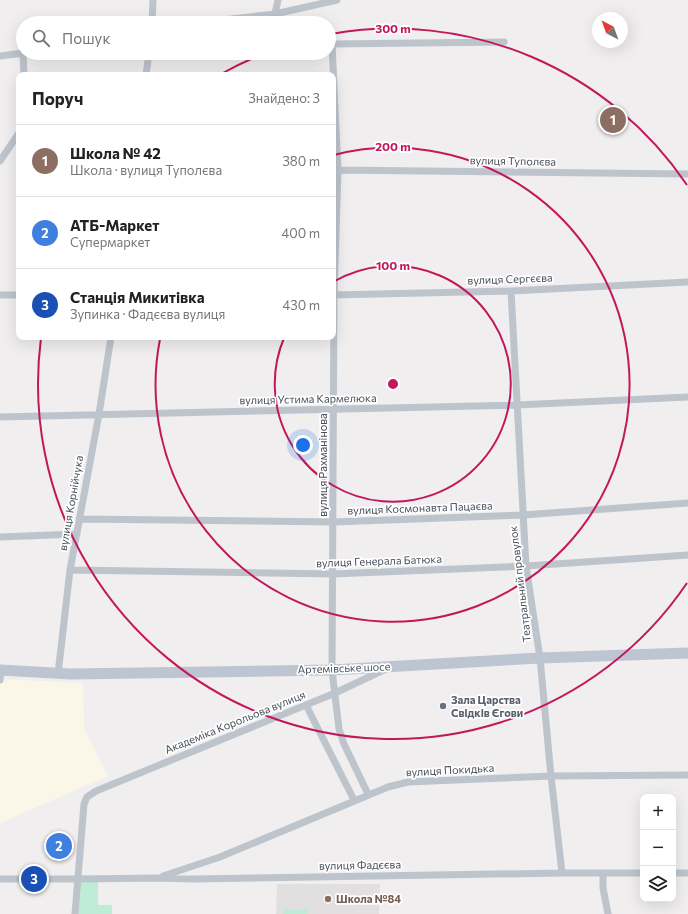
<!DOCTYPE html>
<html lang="uk">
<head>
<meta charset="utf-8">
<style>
	:root { --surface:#fff; --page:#f6f6f6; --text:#222; --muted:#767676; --line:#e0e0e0; --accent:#2462d5 }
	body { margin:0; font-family:Commissioner,sans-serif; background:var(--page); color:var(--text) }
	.controls { position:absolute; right:12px; bottom:12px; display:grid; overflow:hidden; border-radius:8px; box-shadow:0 4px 16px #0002 }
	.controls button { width:36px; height:36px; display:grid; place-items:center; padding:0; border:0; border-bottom:1px solid var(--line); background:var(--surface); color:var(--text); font:20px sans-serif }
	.compass { position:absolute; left:592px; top:12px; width:36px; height:36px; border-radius:50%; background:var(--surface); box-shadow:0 4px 16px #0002; rotate:319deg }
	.you { position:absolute; left:303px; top:445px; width:14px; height:14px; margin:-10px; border:3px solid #fff; border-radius:50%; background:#1a73e8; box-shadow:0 0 0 6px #1a73e833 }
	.badge { display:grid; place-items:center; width:26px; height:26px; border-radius:50%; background:var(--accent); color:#fff; font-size:13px; font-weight:700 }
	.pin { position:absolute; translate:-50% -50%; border:2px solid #fff; box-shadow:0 1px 4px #0006 }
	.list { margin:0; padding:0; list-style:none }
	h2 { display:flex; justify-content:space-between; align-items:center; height:52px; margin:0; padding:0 16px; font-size:17px }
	h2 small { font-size:13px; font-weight:400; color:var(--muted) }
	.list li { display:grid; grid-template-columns:26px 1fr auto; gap:12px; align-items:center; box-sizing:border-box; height:72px; padding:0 16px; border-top:1px solid var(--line) }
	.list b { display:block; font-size:15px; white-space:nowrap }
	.list p { margin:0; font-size:13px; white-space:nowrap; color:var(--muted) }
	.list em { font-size:13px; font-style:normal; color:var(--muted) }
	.icon { flex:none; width:22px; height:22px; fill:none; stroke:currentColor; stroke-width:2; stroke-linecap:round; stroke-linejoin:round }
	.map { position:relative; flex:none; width:688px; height:914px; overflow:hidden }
	.search { position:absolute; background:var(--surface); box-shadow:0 4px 16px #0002; left:16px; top:16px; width:320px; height:44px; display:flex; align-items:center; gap:10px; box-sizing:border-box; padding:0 14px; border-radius:22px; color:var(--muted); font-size:15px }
	.panel { position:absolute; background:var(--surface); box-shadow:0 4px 16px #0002; left:16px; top:72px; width:320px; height:268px; border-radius:8px }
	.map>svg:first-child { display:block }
	.commercial { fill:#fbf7e8 }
	.education { fill:#e1dfdf }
	.green { fill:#bfecd4 }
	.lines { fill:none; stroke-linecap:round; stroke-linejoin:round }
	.minor { stroke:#bdc4cc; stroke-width:7 }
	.secondary { stroke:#bdc5d1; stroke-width:11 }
	.ring { fill:none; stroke:#c2185b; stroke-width:2 }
	.worship-dot { fill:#6b7280; stroke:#fff; stroke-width:1.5 }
	.education-dot { fill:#8d6e63; stroke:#fff; stroke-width:1.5 }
	.labels { text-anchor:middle; stroke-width:3.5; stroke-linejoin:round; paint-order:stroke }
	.street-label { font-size:11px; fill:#47505a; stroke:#fff }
	.worship-label { font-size:11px; font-weight:bold; fill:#5b616d; stroke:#fff; text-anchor:start }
	.education-label { font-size:11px; font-weight:bold; fill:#785e54; stroke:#fff; text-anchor:start }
	.centre { fill:#c2185b; stroke:#fff; stroke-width:2 }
	.ring-label { font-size:12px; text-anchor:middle; font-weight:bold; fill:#c2185b; stroke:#fff; stroke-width:3.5; stroke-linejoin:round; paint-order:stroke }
</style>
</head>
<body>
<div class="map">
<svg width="688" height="914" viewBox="0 0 688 914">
	<rect width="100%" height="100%" fill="#f0eeee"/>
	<path class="commercial" d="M0 679 83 683 84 729 108 776 0 823Z"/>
	<path class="education" d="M277 884H380L379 914H276Z"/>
	<path class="green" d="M77 879 98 880V905H112V914H75Z
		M283 909H308V914H283Z"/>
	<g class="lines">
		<path class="minor" d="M275 14 278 0
			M152 23 153 0
			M196 23 275 14 337 0
			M23 53 24 75
			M0 56 23 53
			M146 75 149 53
			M0 161 19 133
			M338 170 688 174
			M511 291 526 566 540 658 551 776 562 873
			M0 295H19
			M333 295 511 291 688 282
			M0 417 517 405 688 397
			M80 519 334 522 523 515 688 503
			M0 537 77 534
			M70 570 333 574 526 566 688 555
			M58 674 70 570 99 414 111 337
			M0 680 1 670
			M306 705 354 800
			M368 794 344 744 339 729 332 670 334 295 338 170 332 44 504 42
			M603 873V888L608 914
			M673 873H688
			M163 876 220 857 388 787 408 782 551 776 688 775
			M0 879H77L159 878 192 879 562 873H643
			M75 914 84 804 87 797 96 791 335 693 386 669"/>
		<path class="secondary" d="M0 670 71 674 332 670 540 658 688 653"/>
	</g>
	<g class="ring">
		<path d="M333 282A118 118 0 1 1 284 338"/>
		<path d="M334 155A237 237 0 1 1 160 339"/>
		<path d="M687 583A355 355 0 0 1 41 338M221 74A355 355 0 0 1 263 54M331 34A355 355 0 0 1 687 185"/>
	</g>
	<circle class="worship-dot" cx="443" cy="706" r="4"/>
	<circle class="education-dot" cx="328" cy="899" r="4"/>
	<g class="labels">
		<g class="street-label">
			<text transform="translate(513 161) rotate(1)" y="4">вулиця Туполєва</text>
			<text transform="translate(510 279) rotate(-2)" y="4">вулиця Сергєєва</text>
			<text transform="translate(308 399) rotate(-1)" y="4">вулиця Устима Кармелюка</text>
			<text transform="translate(323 465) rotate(-90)" y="4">вулиця Рахманінова</text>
			<text transform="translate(71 503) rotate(-80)" y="4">вулиця Корнійчука</text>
			<text transform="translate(420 508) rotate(-2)" y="4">вулиця Космонавта Пацаєва</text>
			<text transform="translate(379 561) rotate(-2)" y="4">вулиця Генерала Батюка</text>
			<text transform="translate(520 584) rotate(-97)" y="4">Театральний провулок</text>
			<text transform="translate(344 668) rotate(-2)" y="4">Артемівське шосе</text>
			<text transform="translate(235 722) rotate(-22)" y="4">Академіка Корольова вулиця</text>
			<text transform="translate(450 770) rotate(-3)" y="4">вулиця Покидька</text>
			<text transform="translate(360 865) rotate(-1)" y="4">вулиця Фадєєва</text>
		</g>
		<g class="worship-label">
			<text x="451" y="704">Зала Царства<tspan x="451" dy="13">Свідків Єгови</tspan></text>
		</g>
		<g class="education-label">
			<text x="336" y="903">Школа №84</text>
		</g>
	</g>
	<circle cx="393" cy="384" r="6" class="centre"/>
	<g class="ring-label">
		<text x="393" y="33">300 m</text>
		<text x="393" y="151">200 m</text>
		<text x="393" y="270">100 m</text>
	</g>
</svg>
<div class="controls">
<button>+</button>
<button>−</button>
<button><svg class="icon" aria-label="layers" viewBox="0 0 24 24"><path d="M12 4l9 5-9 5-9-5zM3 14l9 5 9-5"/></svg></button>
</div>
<svg class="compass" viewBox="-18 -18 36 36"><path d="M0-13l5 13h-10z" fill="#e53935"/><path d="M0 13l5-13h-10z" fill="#767676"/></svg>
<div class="you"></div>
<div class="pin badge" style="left:613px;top:120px;background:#8d6e63">1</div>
<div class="pin badge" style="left:59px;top:846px;background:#3f7fe0">2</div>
<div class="pin badge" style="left:34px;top:879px;background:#1a4fb4">3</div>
<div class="search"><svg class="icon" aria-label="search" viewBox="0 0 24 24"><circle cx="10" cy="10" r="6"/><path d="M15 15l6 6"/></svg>Пошук</div>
<section class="panel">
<h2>Поруч<small>Знайдено: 3</small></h2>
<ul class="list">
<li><span class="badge" style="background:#8d6e63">1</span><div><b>Школа № 42</b><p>Школа · вулиця Туполєва</p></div><em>380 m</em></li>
<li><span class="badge" style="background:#3f7fe0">2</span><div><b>АТБ-Маркет</b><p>Супермаркет</p></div><em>400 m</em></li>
<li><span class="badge" style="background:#1a4fb4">3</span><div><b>Станція Микитівка</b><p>Зупинка · Фадєєва вулиця</p></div><em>430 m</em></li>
</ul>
</section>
</div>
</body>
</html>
